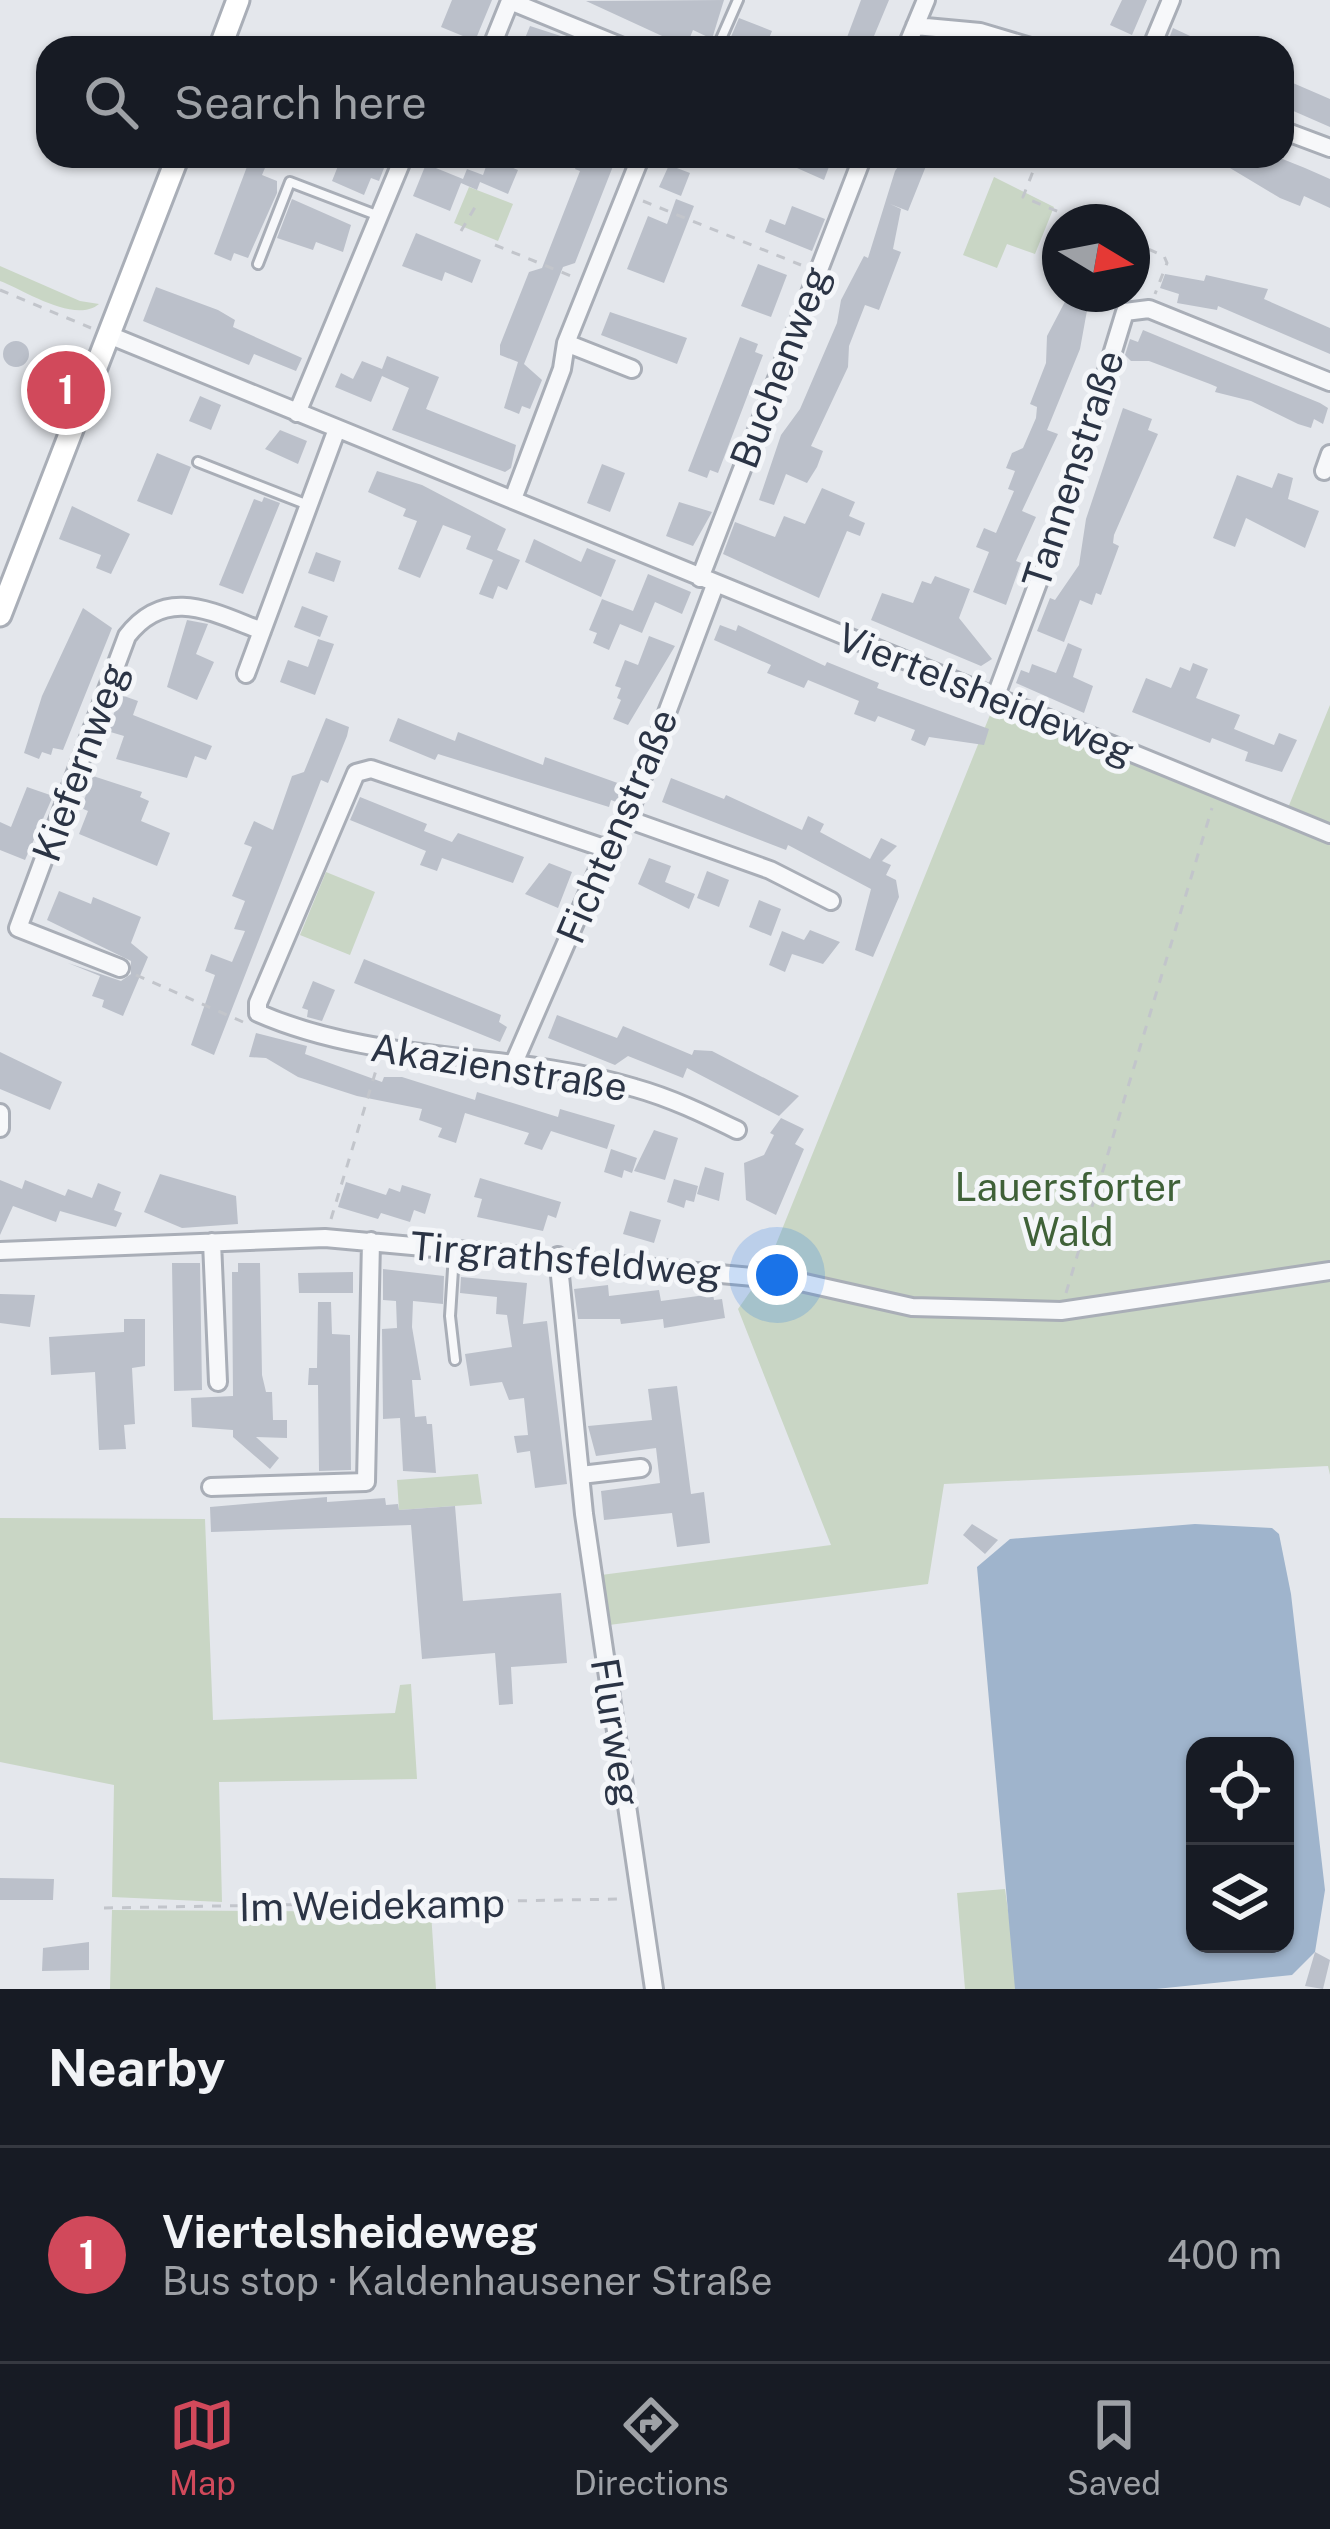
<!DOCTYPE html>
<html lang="en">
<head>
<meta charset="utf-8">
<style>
	:root { --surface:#171b24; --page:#242831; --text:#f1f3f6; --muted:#9ea1a6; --line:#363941; --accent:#d1495b }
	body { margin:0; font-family:"Public Sans",sans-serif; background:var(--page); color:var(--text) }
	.controls { position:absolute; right:36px; bottom:36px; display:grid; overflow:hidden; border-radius:24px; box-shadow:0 3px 9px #0004 }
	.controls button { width:108px; height:108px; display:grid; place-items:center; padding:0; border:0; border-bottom:3px solid var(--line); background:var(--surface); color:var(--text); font:60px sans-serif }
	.compass { position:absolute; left:1042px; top:204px; width:108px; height:108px; border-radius:50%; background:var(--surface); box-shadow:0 3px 9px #0004; rotate:100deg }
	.you { position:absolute; left:777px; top:1275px; width:42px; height:42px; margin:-30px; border:9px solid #fff; border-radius:50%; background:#1a73e8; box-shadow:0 0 0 18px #1a73e833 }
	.badge { display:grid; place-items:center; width:78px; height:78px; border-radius:50%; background:var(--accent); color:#fff; font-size:39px; font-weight:700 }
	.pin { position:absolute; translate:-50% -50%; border:6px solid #fff; box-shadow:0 3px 12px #0006 }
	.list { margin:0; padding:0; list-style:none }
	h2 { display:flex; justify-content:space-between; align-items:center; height:156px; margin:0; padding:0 48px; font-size:51px }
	h2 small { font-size:39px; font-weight:400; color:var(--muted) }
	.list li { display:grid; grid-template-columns:78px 1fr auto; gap:36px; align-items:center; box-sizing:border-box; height:216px; padding:0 48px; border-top:3px solid var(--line) }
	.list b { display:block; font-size:45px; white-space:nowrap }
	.list p { margin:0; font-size:39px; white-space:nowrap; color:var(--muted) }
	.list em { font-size:39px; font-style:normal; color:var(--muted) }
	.icon { flex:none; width:66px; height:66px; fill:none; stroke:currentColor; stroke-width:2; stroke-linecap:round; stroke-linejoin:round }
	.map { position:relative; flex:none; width:1330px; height:1989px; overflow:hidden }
	.search { position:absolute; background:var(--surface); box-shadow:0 3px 9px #0004; left:36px; right:36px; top:36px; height:132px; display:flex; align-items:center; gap:30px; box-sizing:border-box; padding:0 42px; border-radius:36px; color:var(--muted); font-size:45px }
	.sheet { height:372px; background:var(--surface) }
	nav { display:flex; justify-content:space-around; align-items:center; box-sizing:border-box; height:168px; border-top:3px solid var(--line); background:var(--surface); font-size:33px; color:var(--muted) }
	nav a { display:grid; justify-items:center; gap:6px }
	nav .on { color:var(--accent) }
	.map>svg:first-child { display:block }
	.green { fill:#c9d6c5 }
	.water { fill:#9fb4cc; fill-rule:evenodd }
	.building { fill:#bbc0ca }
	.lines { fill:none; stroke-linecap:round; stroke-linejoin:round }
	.service-casing { stroke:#a9aeb7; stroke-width:14 }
	.minor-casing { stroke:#a9aeb7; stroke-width:22 }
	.secondary-casing { stroke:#a9aeb7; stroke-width:27 }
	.path { stroke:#c2c5cb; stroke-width:3; stroke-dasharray:9 9; stroke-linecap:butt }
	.service { stroke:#f7f8fa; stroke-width:8 }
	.minor { stroke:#f7f8fa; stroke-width:16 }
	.secondary { stroke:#fff; stroke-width:21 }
	.labels { text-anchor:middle; stroke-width:10; stroke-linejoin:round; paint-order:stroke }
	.street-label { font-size:39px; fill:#2b3445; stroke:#f4f6f9 }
	.park-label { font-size:39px; fill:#3f6138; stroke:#f4f6f9 }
</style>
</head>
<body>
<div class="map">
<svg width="1330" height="1989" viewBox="0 0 1330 1989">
	<rect width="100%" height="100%" fill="#e4e7ec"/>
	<path class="green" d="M994 177 1054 207 1035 254 1007 244 997 268 963 255Z
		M469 187 513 204 498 241 454 223Z
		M0 266 80 301 99 304C75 324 26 291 0 281Z
		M994 705 1281 825 1330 705V1475L1328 1466 944 1484 928 1584 609 1625 601 1575 831 1545 738 1309 766 1269Z
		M326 872 375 892 350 955 300 935Z
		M478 1474 482 1504 399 1510 397 1480Z
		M0 1518 205 1519 213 1720 395 1713 400 1685 411 1684 417 1779 219 1782 222 1902 112 1897 114 1785 0 1762Z
		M1005 1889 1019 1989H965L957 1893Z
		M112 1910 431 1912 436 1989H110Z"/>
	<path class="water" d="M1195 1524 1272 1528 1279 1534 1291 1594 1325 1890 1315 1952 1292 1975 1156 1989H1015L977 1567 1010 1539ZM1195 1746H1285V1944H1195Z"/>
	<path class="building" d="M452 0H492L475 41 441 27Z
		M724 0 712 39 693 30 686 47 586 1Z
		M861 0H889L869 48H843Z
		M1122 0H1147L1132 35 1110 25Z
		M739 18 772 31 765 48 727 46Z
		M530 26 570 39 582 48H521Z
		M1173 28 1216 48 1167 44Z
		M1286 80 1330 99V127L1282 106Z
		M251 156H270L262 175 277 181V193L248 258 234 253 231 261 214 254Z
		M342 156 384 168 379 181 371 178 364 195 332 181Z
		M581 156H617L575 263 563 267 524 364 542 380 530 409 522 406 519 414 504 408 518 362 500 355V345L529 272 542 268 580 171 575 169Z
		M770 156H833L824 180Z
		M912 156H930L908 211 890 204 901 209 893 249 901 252 879 310 865 305 849 346 848 367 811 446 823 451 817 467 807 483 786 474 774 505 759 500 781 435 800 409 837 323 841 300 864 256 868 258 895 171 900 164 908 167Z
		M1210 156H1275L1305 168 1330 179V208L1304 196 1300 206 1280 198Z
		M489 158 518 170 508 194 480 182 477 190 461 183 450 211 413 196 426 164 463 179 467 169 483 175Z
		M669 165 690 173 681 196 659 187Z
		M292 199 351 225 343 252 316 242 313 250 277 238Z
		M676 199 694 206 664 283 627 269 648 216 667 224Z
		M792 206 825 219 812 251 765 232 770 219 785 225Z
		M416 233 481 260 472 283 445 272 442 281 402 266Z
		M758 264 787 275 771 317 741 306Z
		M1165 274 1204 281 1206 275 1268 289 1264 299 1330 328V354L1218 306 1217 310 1177 303 1179 294 1160 288Z
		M156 287 218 310 235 320 233 327 302 358 296 371 254 354 249 365 143 321Z
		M1069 294H1090L1080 349 1047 430 1058 434 1022 511 1036 517 1016 561 1021 563 1006 605 973 592 989 552 976 547 984 528 996 533 1014 491 1008 489 1015 471 1006 468 1012 453 1023 448 1036 418 1037 407 1030 404 1046 363 1047 336Z
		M610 312 687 338 677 364 601 335Z
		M1143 330 1320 403 1328 408 1323 424 1314 419 1311 428 1298 424 1251 401 1215 392 1217 387 1210 384 1149 361H1131L1125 355 1130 339 1138 342Z
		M740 337 758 344 755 352 763 355 718 473 710 470 707 478 688 471Z
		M3 354a13 13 0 1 1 26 0a13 13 0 1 1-26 0Z
		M387 356 439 377 426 409 516 445 511 468 505 472 392 430 409 388 382 376 371 402 335 387 341 373 353 379 362 361 382 369Z
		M200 396 221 405 211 430 189 421Z
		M1123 408 1152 419 1148 430 1158 434 1114 535 1113 543 1119 546 1101 595 1096 593 1092 605 1080 600 1064 642 1037 631 1050 598 1055 600 1079 565 1086 519Z
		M280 430 307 441 298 464 265 449Z
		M157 453 191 467 172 515 137 501Z
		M602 464 625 473 610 512 587 503Z
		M377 471 422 485 506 529 497 550 520 560 507 590 498 586 493 599 479 594 493 560 466 549 471 536 443 525 420 578 398 569 417 521 403 516 406 509 368 492Z
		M1278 473 1293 478 1288 499 1319 511 1305 548 1246 518 1235 547 1213 538 1237 475 1272 488Z
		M822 488 855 502 849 516 865 523 860 536 847 531 819 598 723 554 735 522 775 537 784 516 805 524Z
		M264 497 280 503 243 594 219 585 254 499 262 502Z
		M679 502 712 512 693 546 666 536Z
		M72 506 130 534 111 574 96 568 101 555 59 539Z
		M534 539 581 562 587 548 616 560 601 597 525 562Z
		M316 552 341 561 334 582 308 573Z
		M648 574 691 592 682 614 655 602 642 633 620 624 609 650 593 643 597 633 589 630 602 599 633 611Z
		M935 576 970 589 959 618 992 659 981 666 871 620 882 593 913 603 922 581 931 584Z
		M302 606 328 616 320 637 294 627Z
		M83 608 112 628 63 750 53 748 51 755 42 752 39 759 24 753 42 696Z
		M187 620 208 624 196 654 214 662 197 700 167 687Z
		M720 625 736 631 738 625 825 666 827 662 879 683 877 688 989 729 984 745 929 737 925 746 911 740 915 730 878 716 875 722 854 714 859 701 808 680 804 688 767 673 771 665 714 640Z
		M649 636 675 646 628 725 613 719 621 700 617 698 621 688 615 686 625 660 638 665Z
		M318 639 334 644 315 695 280 682 288 660 308 667Z
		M1068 643 1082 649 1073 677 1093 686 1084 713 1016 683 1021 670 1029 673 1032 664 1056 673Z
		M1193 663 1208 669 1196 698 1240 715 1234 729 1274 745 1279 733 1297 740 1282 772 1245 761 1248 752 1212 738 1210 743 1132 712 1146 678 1171 688 1180 667 1190 671Z
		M121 695 138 701 133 715 212 746 206 760 195 756 187 778 116 759 124 736 107 731Z
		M326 718 349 727 347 736 328 783 321 780 214 1055 191 1045 215 975 205 971 211 954 232 962 245 931 234 929 245 901 232 896 252 847 244 844 254 821 273 830 292 776 304 772Z
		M398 718 455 741 458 732 543 765 545 757 626 786 619 803 611 800 609 807 438 754 435 760 389 741Z
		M93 776 142 792 140 797 149 801 141 821 170 833 157 866 79 834 88 811 81 808Z
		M671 778 724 799 726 795 802 830 808 816 824 824 820 832 870 859 881 838 897 846 882 861 891 865 886 875 896 880 899 897 873 957 855 950 871 889 788 845 786 850 662 802Z
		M27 787 53 796 25 860 0 850V822L11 827Z
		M360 797 427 824 424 831 452 842 458 833 524 857 513 883 442 858 437 871 420 865 426 851 350 820Z
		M649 858 671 866 665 882 695 894 689 909 638 884Z
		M549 863 572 872 558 908 525 894Z
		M707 871 729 880 719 907 697 898Z
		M59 891 91 904 93 897 141 917 131 943 148 957 123 1016 102 1007 104 1000 92 996 100 976 68 963 121 981 131 974V961L47 920Z
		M759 900 781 909 771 936 749 927Z
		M810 930 840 942 823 964 792 954 785 972 769 965 782 931 804 940Z
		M364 959 501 1015 499 1022 507 1027 500 1042 354 983Z
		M313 981 335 990 322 1021 307 1017 308 1010 302 1008Z
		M557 1015 617 1038 623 1026 692 1055 694 1050 712 1051 799 1096 779 1116 687 1068 683 1078 628 1056 615 1065 548 1038Z
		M256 1033 307 1046 305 1054 382 1082 384 1077H402L475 1100 477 1092 558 1117 560 1109 615 1125 607 1149 551 1131 542 1150 524 1144 529 1133 465 1113 456 1143 438 1137 442 1128 419 1120 422 1109 357 1096 298 1077 266 1058 249 1057Z
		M0 1052 62 1082 50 1110 0 1089Z
		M781 1118 804 1129 795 1144 804 1149 776 1215 746 1200 744 1163 764 1155 774 1135 770 1133Z
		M654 1130 678 1138 665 1180 634 1171Z
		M611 1149 637 1158 632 1173 624 1170 622 1178 604 1172Z
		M705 1167 724 1173 719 1201 697 1194Z
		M160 1174 236 1196 238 1224 182 1228 144 1212Z
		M480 1178 561 1202 556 1218 548 1215 543 1231 477 1217 482 1199 474 1197Z
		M674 1179 698 1186 694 1202 686 1200 684 1208 667 1202Z
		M0 1180 22 1189 25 1180 65 1196 68 1189 92 1198 98 1183 121 1192 114 1210 122 1213 116 1227 60 1211 56 1222 13 1206 0 1235Z
		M346 1182 386 1195 389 1188 400 1192 402 1185 431 1194 425 1214 414 1210 410 1222 381 1213 378 1219 338 1207Z
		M630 1211 661 1220 654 1243 623 1234Z
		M172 1263H200L202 1390 174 1391Z
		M238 1263H260L262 1375 266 1392H272L273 1420H287V1438L256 1437 279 1458 270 1469 233 1437V1430L192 1427 191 1398 233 1396 232 1272H238Z
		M383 1269 444 1276 443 1304 413 1301 412 1327 421 1380H412L415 1417 426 1416 427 1424H432L436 1473 403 1471 400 1418 383 1419 382 1329 397 1328 396 1301 383 1300Z
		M353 1272V1293H299L298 1273Z
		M461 1277 527 1283 523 1324 547 1321 567 1484 535 1488 530 1451 517 1453 514 1436 528 1435 524 1398 509 1400 502 1382 470 1386 465 1354 512 1347 507 1315 496 1314 497 1297 460 1293Z
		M608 1285 609 1296 659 1290 661 1301 713 1294 714 1300 722 1299 725 1318 664 1328 663 1319 621 1324 620 1319H578L574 1289Z
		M0 1294 35 1295 30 1327 0 1323Z
		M318 1302H331L332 1334 350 1335 351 1470 319 1471 318 1385H308L309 1368H317Z
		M124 1319H145V1366L132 1368 135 1424 124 1425 126 1449 99 1450 95 1372 51 1375 49 1337 124 1332Z
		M677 1386 691 1494 704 1492 710 1543 677 1547 672 1513 604 1520 601 1491 660 1483 656 1448 596 1456 588 1426 652 1420 648 1389Z
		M327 1497V1502L385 1498 386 1505 398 1504 399 1510 455 1506 463 1601 561 1593 567 1663 511 1667 513 1704 499 1705 495 1653 422 1659 411 1525 211 1532 210 1507Z
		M972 1524 998 1540 985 1554 963 1535Z
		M0 1878 54 1879 53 1900H0Z
		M89 1942V1970L42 1971 43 1948Z
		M1315 1952 1330 1960 1323 1989 1305 1986Z"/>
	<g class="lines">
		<g class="service-casing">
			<path id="service" d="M717 48 738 0
				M258 264 290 182 379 216
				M198 462 308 505
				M454 1254 450 1316 455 1360"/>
		</g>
		<g class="minor-casing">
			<path id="minor" d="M915 26 980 32 1034 48
				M491 48 510 1 625 48
				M906 48 926 0
				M1151 48 1171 0
				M1282 130 1330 148
				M109 335 1330 834
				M566 343 632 369
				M297 413 404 156
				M1324 471 1330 454
				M513 499 562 369 566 343 641 156
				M700 578 863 156
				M246 674 337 429
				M995 698 1061 521 1125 312 1149 309 1330 382
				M627 819 770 870 831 901
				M607 849 371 769 356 773 258 1003V1013C379 1066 511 1050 635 1088 671 1098 704 1114 737 1130
				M120 968 18 928 127 636C166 585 212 612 262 631
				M513 1065 607 849 627 819 715 585
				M0 1113V1128
				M212 1242 218 1382
				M0 1251 325 1238 796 1281 912 1307 1061 1311 1330 1271
				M558 1256 584 1514 654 1989
				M581 1475 641 1468
				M211 1487 366 1482 371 1241"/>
		</g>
		<g class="secondary-casing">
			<path id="secondary" d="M220 48 238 0
				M0 615 178 156"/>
		</g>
		<path class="path" d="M1039 156 1023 197 1083 222
			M643 201 801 265
			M461 231 478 202
			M1132 242 1164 256 1167 263 1155 294
			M495 245 571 276
			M0 290 91 328
			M136 975 243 1022
			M331 1219 377 1067
			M1066 1293 1212 808
			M104 1908 621 1899"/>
		<use href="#service" class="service"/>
		<use href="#minor" class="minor"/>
		<use href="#secondary" class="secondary"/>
	</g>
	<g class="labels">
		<g class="street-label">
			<text transform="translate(780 367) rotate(-69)" y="14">Buchenweg</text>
			<text transform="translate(1073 469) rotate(-72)" y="14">Tannenstraße</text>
			<text transform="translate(986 694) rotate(22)" y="14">Viertelsheideweg</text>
			<text transform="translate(80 762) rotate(-70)" y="14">Kiefernweg</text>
			<text transform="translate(617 826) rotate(-67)" y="14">Fichtenstraße</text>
			<text transform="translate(499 1067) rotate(9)" y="14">Akazienstraße</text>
			<text transform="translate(566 1259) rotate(5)" y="14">Tirgrathsfeldweg</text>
			<text transform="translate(616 1732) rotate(81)" y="14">Flurweg</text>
			<text transform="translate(372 1905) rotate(-1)" y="14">Im Weidekamp</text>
		</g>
		<g class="park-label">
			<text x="1068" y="1201">Lauersforter<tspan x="1068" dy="45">Wald</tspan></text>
		</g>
	</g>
</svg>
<div class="controls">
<button><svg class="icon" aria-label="locate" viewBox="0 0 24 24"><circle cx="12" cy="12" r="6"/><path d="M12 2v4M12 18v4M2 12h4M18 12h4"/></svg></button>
<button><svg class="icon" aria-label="layers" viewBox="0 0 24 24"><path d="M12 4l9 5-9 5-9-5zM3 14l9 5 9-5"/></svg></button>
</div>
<svg class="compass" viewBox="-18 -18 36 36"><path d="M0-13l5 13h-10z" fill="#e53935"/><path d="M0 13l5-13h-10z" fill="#9ea1a6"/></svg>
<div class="you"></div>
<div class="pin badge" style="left:66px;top:390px">1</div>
<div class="search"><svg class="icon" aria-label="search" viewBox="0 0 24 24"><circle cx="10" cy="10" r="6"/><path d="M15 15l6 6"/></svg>Search here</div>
</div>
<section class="sheet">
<h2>Nearby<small></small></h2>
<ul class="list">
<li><span class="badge">1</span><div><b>Viertelsheideweg</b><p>Bus stop · Kaldenhausener Straße</p></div><em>400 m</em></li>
</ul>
</section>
<nav>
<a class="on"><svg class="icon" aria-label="map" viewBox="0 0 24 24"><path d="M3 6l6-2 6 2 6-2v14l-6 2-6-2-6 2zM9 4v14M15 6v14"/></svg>Map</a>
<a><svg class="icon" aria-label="directions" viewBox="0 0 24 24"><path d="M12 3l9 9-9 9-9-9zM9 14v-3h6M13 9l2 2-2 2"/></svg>Directions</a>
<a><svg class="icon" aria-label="saved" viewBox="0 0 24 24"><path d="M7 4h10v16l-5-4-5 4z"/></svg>Saved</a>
</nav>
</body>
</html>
